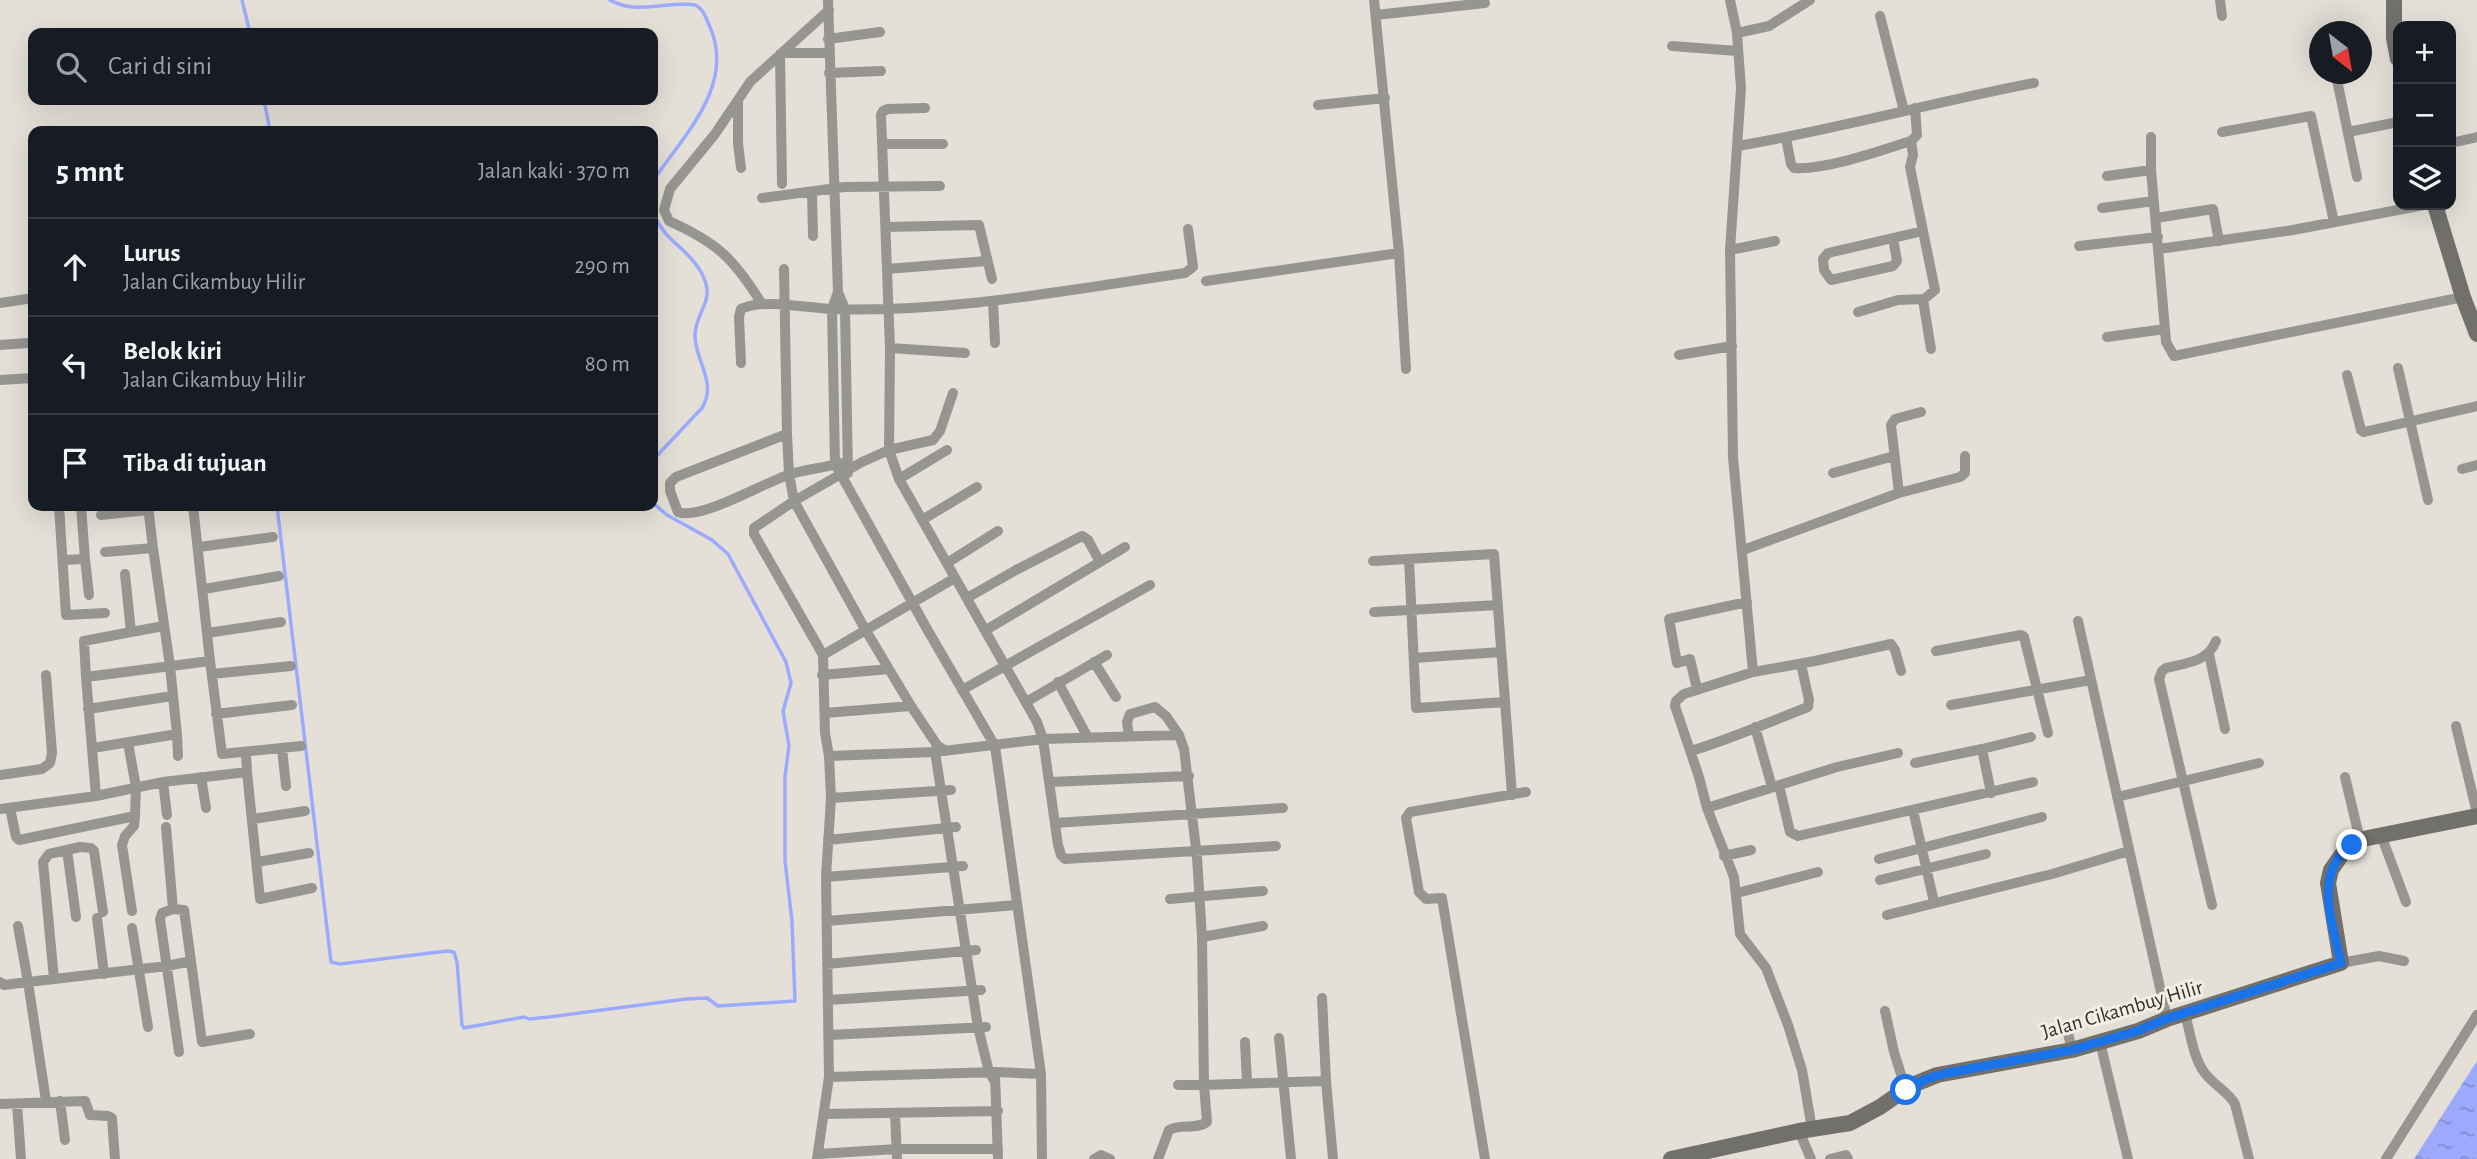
<!DOCTYPE html>
<html lang="id">
<head>
<meta charset="utf-8">
<style>
	:root { --surface:#171b24; --page:#242831; --text:#f1f3f6; --muted:#9ea1a6; --line:#363941 }
	body { margin:0; font-family:"Alegreya Sans",sans-serif; background:var(--page); color:var(--text) }
	.controls { position:absolute; right:21px; top:21px; display:grid; overflow:hidden; border-radius:14px; box-shadow:0 7px 28px #0002 }
	.controls button { width:63px; height:63px; display:grid; place-items:center; padding:0; border:0; border-bottom:2px solid var(--line); background:var(--surface); color:var(--text); font:35px sans-serif }
	.compass { position:absolute; left:2309px; top:21px; width:63px; height:63px; border-radius:50%; background:var(--surface); box-shadow:0 7px 28px #0002; rotate:149deg }
	.stop { position:absolute; width:21px; height:21px; margin:-16px; border:5px solid #1a73e8; border-radius:50%; background:#fff }
	.stop.end { background:#1a73e8; border-color:#fff; box-shadow:0 2px 7px #0008 }
	.list { margin:0; padding:0; list-style:none }
	h2 { display:flex; justify-content:space-between; align-items:center; height:91px; margin:0; padding:0 28px; font-size:30px }
	h2 small { font-size:23px; font-weight:400; color:var(--muted) }
	.list li { display:grid; grid-template-columns:46px 1fr auto; gap:21px; align-items:center; box-sizing:border-box; height:98px; padding:0 28px; border-top:2px solid var(--line) }
	.list b { display:block; font-size:26px; white-space:nowrap }
	.list p { margin:0; font-size:23px; white-space:nowrap; color:var(--muted) }
	.list em { font-size:23px; font-style:normal; color:var(--muted) }
	.icon { flex:none; width:38px; height:38px; fill:none; stroke:currentColor; stroke-width:2; stroke-linecap:round; stroke-linejoin:round }
	.map { position:relative; flex:none; width:2477px; height:1159px; overflow:hidden }
	.search { position:absolute; background:var(--surface); box-shadow:0 7px 28px #0002; left:28px; top:28px; width:630px; height:77px; display:flex; align-items:center; gap:18px; box-sizing:border-box; padding:0 24px; border-radius:14px; color:var(--muted); font-size:26px }
	.panel { position:absolute; background:var(--surface); box-shadow:0 7px 28px #0002; left:28px; top:126px; width:630px; height:385px; border-radius:14px }
	.map>svg:first-child { display:block }
	.water { fill:url(#water-ripples) }
	.lines { fill:none; stroke-linecap:round; stroke-linejoin:round }
	.stream { stroke:#9caafd; stroke-width:3.5 }
	.street { stroke:#969591; stroke-width:10 }
	.secondary { stroke:#72706b; stroke-width:16 }
	.route { stroke:#1a73e8; stroke-width:9 }
	.labels { text-anchor:middle; stroke-width:6; stroke-linejoin:round; paint-order:stroke }
	.street-label { font-size:21px; fill:#31302d; stroke:#f1eee5 }
</style>
</head>
<body>
<div class="map">
<svg width="2477" height="1159" viewBox="0 0 2477 1159">
	<defs>
		<pattern id="water-ripples" width="26" height="14" patternUnits="userSpaceOnUse" patternTransform="scale(1.75)"><rect width="26" height="14" fill="#9caafd"/><path d="M2 4q2-2 4 0t4 0M15 11q2-2 4 0t4 0" fill="none" stroke="#808bcd"/></pattern>
	</defs>
	<rect width="100%" height="100%" fill="#e4e0d8"/>
	<path class="water" d="M2477 1061V1159H2414Z"/>
	<g class="lines">
		<path class="stream" d="M242 0 250 33
			M610 0C637 16 671 0 695 5 704 9 706 19 710 27 736 86 682 137 653 181
			M264 100 270 131
			M653 213C666 243 687 247 701 272 717 301 697 308 695 334 694 361 718 381 702 408L653 460
			M277 506 331 962 340 964 447 951 454 952 457 962 462 1025 464 1028 524 1017 529 1019 549 1017 686 999 707 998 718 1006 795 1001 792 921 785 861V776L789 746 783 711 791 683 786 662 728 554 712 540 667 515 653 503"/>
		<path class="street" d="M828 0 838 292 845 309 848 473
			M1374 0 1399 253 1406 369
			M1730 0 1737 33 1741 88 1730 250 1733 457 1753 672 1684 694 1676 701 1675 706 1699 777 1707 808 1734 877 1740 934 1766 968 1788 1025 1802 1070 1812 1129
			M2220 0 2222 16
			M1376 15 1485 3
			M1880 16 1904 111
			M1737 33 1769 26 1810 0
			M828 39 880 32
			M1672 46 1737 51
			M782 53H829
			M780 54 782 184
			M829 73 881 71
			M2336 75 2357 177
			M738 102V143L741 168
			M1318 105 1385 98
			M2222 132 2311 116 2334 222
			M2348 132 2398 122
			M2151 137V170L2165 329 2166 342 2174 356 2463 297
			M1786 138 1791 164 1794 168C1826 170 1880 151 1911 141L1917 135 1915 108
			M1911 141 1913 155 1910 167 1935 290 1923 300 1931 349
			M2451 143 2477 137
			M883 144H943
			M1738 146C1837 129 1935 102 2034 83
			M2107 176 2151 170
			M812 192 813 236
			M762 198 844 187 940 186
			M2102 208 2154 201
			M2156 218 2213 209 2219 241
			M886 227 979 225 992 279
			M1893 238 1897 261 1893 266 1831 280 1824 270 1823 259 1828 253 1923 231
			M2079 246 2158 237
			M2159 249 2293 230 2424 205
			M1730 250 1775 241
			M784 269 787 434 789 474 794 501 865 629 911 706 937 745 944 750
			M887 269 987 261
			M1206 281 1399 253
			M838 292 832 309 835 464 927 629 995 746 1041 1074 1042 1159
			M993 301 995 343
			M0 303 33 298
			M762 304C734 259 718 243 669 221L664 210 670 189 715 134 750 82 829 10
			M1858 312 1898 300 1924 299
			M2107 337 2165 329
			M0 345 28 343
			M890 348 965 353
			M1679 355 1732 346
			M741 363 739 317 741 309C763 298 806 308 831 309 949 313 1068 290 1185 273L1193 267 1188 229
			M2398 368 2428 500
			M2347 375 2361 430 2364 432 2477 406
			M0 380 33 378
			M953 393 940 431 933 440 889 450 862 462 794 501 754 528V534L823 655 825 733 829 756 935 752 1043 739 1058 845 1061 855 1065 859 1276 846
			M787 434 676 477 670 483V491L678 512C701 521 766 481 791 474 807 469 824 468 840 463
			M947 450 899 479 1037 722 1043 739 1179 735 1184 749 1197 857 1202 937 1204 1085H1178
			M2462 469 2477 465
			M1833 473 1894 456
			M899 479 889 450 890 348 881 115 883 111 888 109 925 108
			M1899 493 1891 425 1895 419 1921 412
			M59 506 66 615 105 613
			M81 506 85 559
			M148 506 153 548
			M101 515 148 510
			M922 520 977 487
			M199 547 273 537
			M1743 550 1899 493 1960 477 1965 473V456
			M1409 559 1416 708 1505 702
			M63 560 85 559 89 595
			M1373 561 1494 554 1512 795
			M947 563 998 531
			M204 589 279 576
			M967 598 1016 570 1082 536 1088 540 1100 562
			M1374 612 1498 605
			M2078 621 2167 1019
			M986 630 1125 547
			M131 632 164 626
			M207 633 281 622
			M1936 651 2021 635 2024 637 2048 733
			M2209 654 2225 729
			M823 655 955 578
			M1414 658 1501 652
			M210 661 222 754 301 746
			M1094 662 1116 697
			M1753 672 1815 661 1891 644 1895 650 1901 671
			M212 674 291 666
			M822 675 889 669
			M86 677 84 641 131 632 125 574
			M1058 682 1087 736
			M1697 689 1690 659 1677 663 1669 619 1747 602
			M962 690 1150 585
			M1026 702 1107 655
			M1951 705 2091 680
			M88 709 172 696
			M825 713 911 706
			M216 714 292 705
			M2456 726 2477 813
			M1755 727 1772 787
			M177 734 178 756
			M1129 736 1127 722 1130 714 1155 707 1166 716 1179 735
			M937 746 935 752 978 1027 989 1072 994 1080
			M93 748 177 734 170 666 153 548 105 552
			M282 748 286 786
			M1982 749 2031 737
			M1691 751C1731 739 1769 722 1808 707L1809 700 1801 664
			M1915 763 1982 749 1991 793
			M247 772 260 899 312 888
			M0 775 42 769 50 763 52 753 46 675
			M201 777 206 808
			M2345 777 2360 840
			M163 782 167 815
			M1050 782 1189 776
			M1779 785 1790 832 1798 836 2033 782
			M96 796 86 677 210 661 193 506
			M2117 797 2259 763
			M831 798 951 790
			M10 808 16 837 19 840 135 816 136 787 128 743
			M1707 808 1837 767 1898 753
			M0 809 96 796 163 782 247 772 246 753
			M1913 810 1934 902
			M253 819 305 811
			M1055 823 1283 808
			M166 827 173 909
			M2381 835 2406 902
			M828 840 956 827
			M67 850 76 917
			M1724 856 1751 850
			M1879 859 2042 817
			M257 862 309 853
			M826 877 963 866
			M1880 880 1986 854
			M1737 893 1818 872
			M1170 899 1263 891
			M2212 905 2159 679 2162 671 2166 668C2186 663 2208 662 2216 641
			M132 911 122 845 125 836 134 826 135 816
			M1887 915 2052 874 2129 851
			M97 918 104 974
			M827 921 1016 905
			M18 926 28 982 54 979 43 862 49 854 80 847 91 848 94 851 103 912
			M132 928 148 1027
			M1202 937 1263 926
			M2341 963 2379 956 2404 961
			M827 964 976 950
			M54 979 167 966 191 961
			M0 982 4 985 28 982 46 1101
			M829 1000 981 990
			M1885 1011 1894 1052 1906 1090
			M2185 1014C2190 1031 2193 1057 2204 1072 2213 1085 2228 1091 2235 1104L2249 1159
			M2066 1025 2072 1050
			M830 1035 986 1027
			M1279 1038 1291 1159
			M1245 1042 1247 1083
			M2100 1042 2128 1159
			M179 1052 160 919 162 913 173 909 184 910 202 1042 250 1034
			M995 1075 998 1159
			M829 1077 996 1072 1041 1074
			M1326 1081 1333 1159
			M60 1101 65 1140
			M0 1104 85 1101 90 1115 108 1116 112 1118 115 1159
			M17 1104 21 1159
			M895 1113 897 1159
			M825 1114 998 1111
			M1799 1131 1811 1159
			M819 1154 897 1149H998
			M817 1159 829 1077 826 877 831 798 829 756
			M1094 1159 1101 1155 1110 1159
			M1158 1159 1169 1130C1181 1123 1197 1130 1207 1122L1204 1085 1326 1081 1322 998
			M1485 1159 1442 898 1426 899 1419 892 1406 818 1410 812 1526 792
			M1830 1159 1846 1155 1848 1159
			M2386 1159 2477 1015"/>
		<path class="secondary" d="M2394 0V38L2398 59
			M2435 205 2463 297 2477 334
			M1671 1159 1799 1131 1850 1123 1880 1107 1910 1086 1937 1075 2072 1050 2138 1031 2167 1019 2341 963 2328 883 2331 870 2345 850 2363 839 2477 816"/>
	</g>
	<g class="lines">
		<path class="route" d="M1906 1090 1926 1079 1947 1073 2072 1050 2137 1031 2166 1019 2341 963C2333 924 2312 873 2352 845"/>
	</g>
	<g class="labels">
		<g class="street-label">
			<text transform="translate(2122 1009) rotate(-16)" y="7">Jalan Cikambuy Hilir</text>
		</g>
	</g>
</svg>
<div class="controls">
<button>+</button>
<button>−</button>
<button><svg class="icon" aria-label="layers" viewBox="0 0 24 24"><path d="M12 4l9 5-9 5-9-5zM3 14l9 5 9-5"/></svg></button>
</div>
<svg class="compass" viewBox="-18 -18 36 36"><path d="M0-13l5 13h-10z" fill="#e53935"/><path d="M0 13l5-13h-10z" fill="#9ea1a6"/></svg>
<div class="stop" style="left:1906px;top:1090px"></div>
<div class="stop end" style="left:2352px;top:845px"></div>
<div class="search"><svg class="icon" aria-label="search" viewBox="0 0 24 24"><circle cx="10" cy="10" r="6"/><path d="M15 15l6 6"/></svg>Cari di sini</div>
<section class="panel">
<h2>5 mnt<small>Jalan kaki · 370 m</small></h2>
<ul class="list">
<li><svg class="icon" aria-label="ahead" viewBox="0 0 24 24"><path d="M12 20V5M6 11l6-6 6 6"/></svg><div><b>Lurus</b><p>Jalan Cikambuy Hilir</p></div><em>290 m</em></li>
<li><svg class="icon" aria-label="left" viewBox="0 0 24 24"><path d="M17 20v-9H6M10 6l-5 5 5 5"/></svg><div><b>Belok kiri</b><p>Jalan Cikambuy Hilir</p></div><em>80 m</em></li>
<li><svg class="icon" aria-label="arrive" viewBox="0 0 24 24"><path d="M6 21V4h12l-3 4 3 4H6"/></svg><div><b>Tiba di tujuan</b></div></li>
</ul>
</section>
</div>
</body>
</html>
